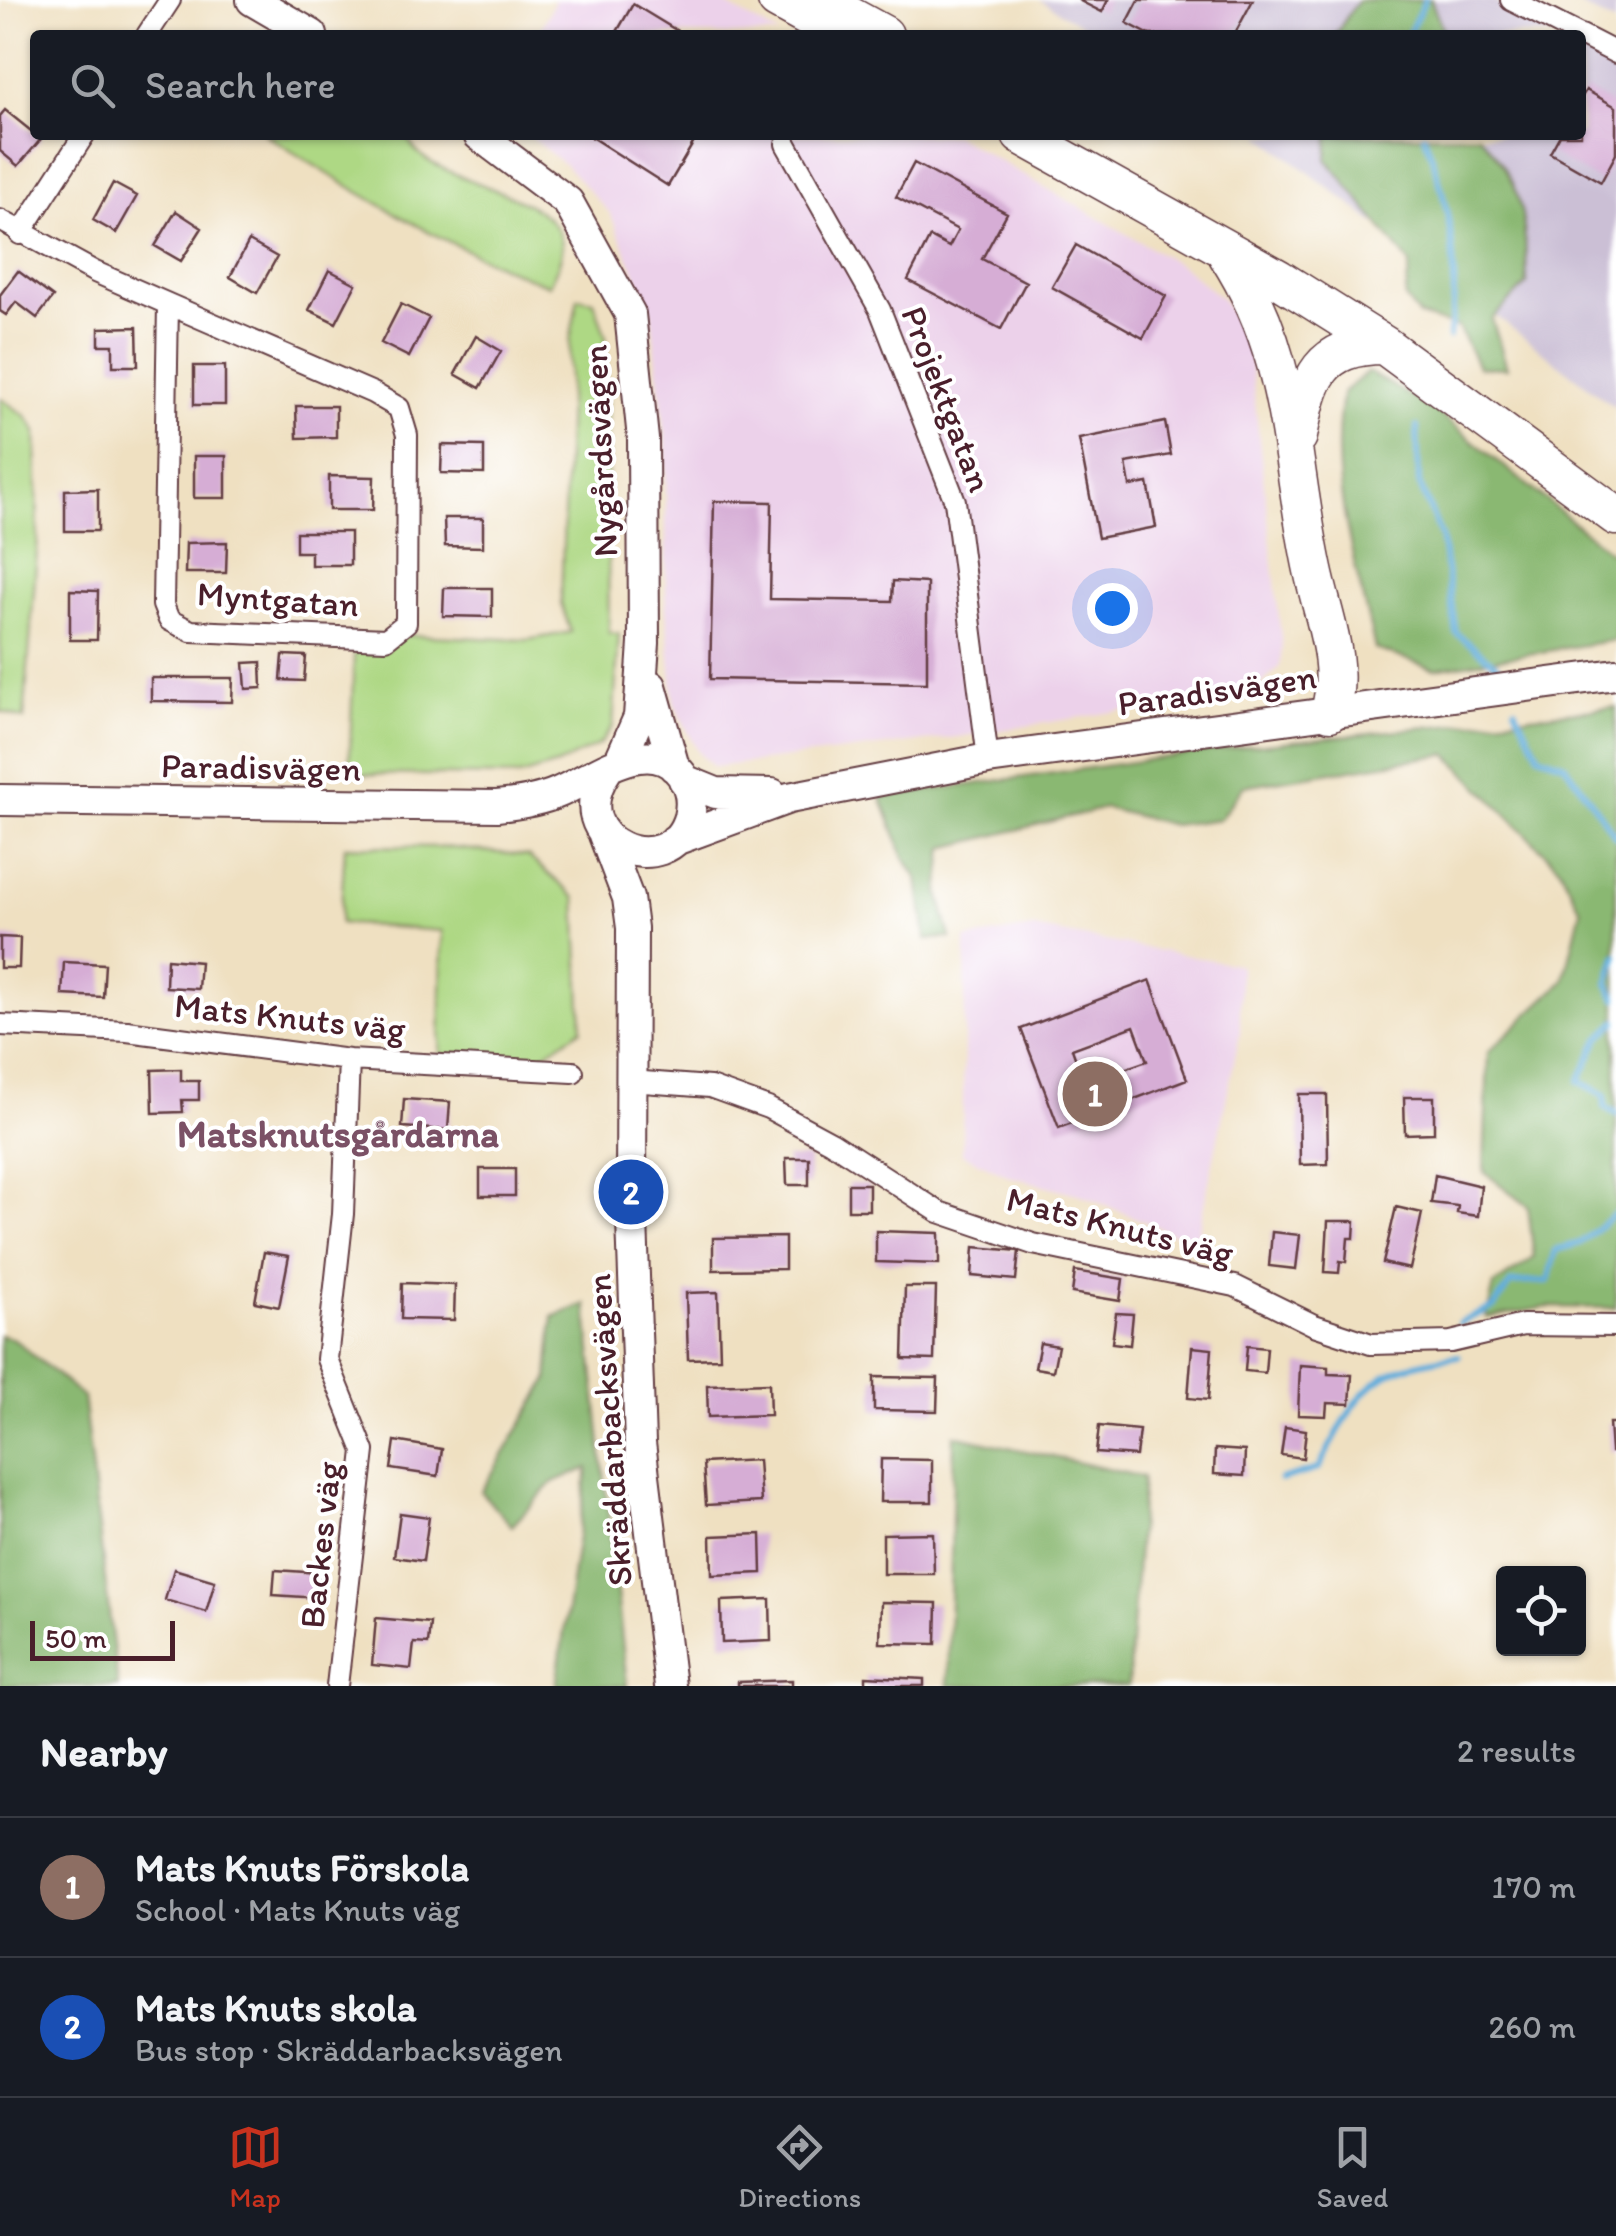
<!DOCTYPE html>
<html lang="en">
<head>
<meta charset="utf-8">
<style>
	:root { --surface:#171b24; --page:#20242c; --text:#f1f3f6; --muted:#9ea1a6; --line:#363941; --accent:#c8321e }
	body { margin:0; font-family:Itim,sans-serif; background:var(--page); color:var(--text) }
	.controls { position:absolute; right:30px; bottom:30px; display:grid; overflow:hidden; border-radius:10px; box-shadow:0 2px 8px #0004 }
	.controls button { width:90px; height:90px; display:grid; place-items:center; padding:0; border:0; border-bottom:2px solid var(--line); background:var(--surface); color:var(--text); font:50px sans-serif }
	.scale { position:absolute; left:30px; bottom:25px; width:145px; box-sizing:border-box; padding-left:10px; border:5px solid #4a1f2b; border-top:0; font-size:28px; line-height:35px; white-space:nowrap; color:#4a1f2b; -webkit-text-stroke:8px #fff; paint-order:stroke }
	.you { position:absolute; left:1112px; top:608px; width:35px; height:35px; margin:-25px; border:8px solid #fff; border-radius:50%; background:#1a73e8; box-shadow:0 0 0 15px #1a73e833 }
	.badge { display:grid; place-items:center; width:65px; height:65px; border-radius:50%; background:var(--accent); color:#fff; font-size:32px; font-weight:700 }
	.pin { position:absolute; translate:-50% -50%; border:5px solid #fff; box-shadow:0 2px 10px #0006 }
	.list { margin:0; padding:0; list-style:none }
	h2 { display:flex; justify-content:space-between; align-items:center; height:130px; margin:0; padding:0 40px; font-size:42px }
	h2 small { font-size:32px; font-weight:400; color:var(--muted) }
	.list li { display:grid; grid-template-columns:65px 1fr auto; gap:30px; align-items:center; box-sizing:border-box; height:140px; padding:0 40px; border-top:2px solid var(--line) }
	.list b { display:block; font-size:38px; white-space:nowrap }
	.list p { margin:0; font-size:32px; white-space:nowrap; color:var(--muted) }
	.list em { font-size:32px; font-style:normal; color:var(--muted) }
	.icon { flex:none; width:55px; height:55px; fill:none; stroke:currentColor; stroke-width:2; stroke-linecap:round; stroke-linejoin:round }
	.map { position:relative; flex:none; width:1616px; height:1686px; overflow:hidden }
	.search { position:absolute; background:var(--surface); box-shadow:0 2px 8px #0004; left:30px; right:30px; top:30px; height:110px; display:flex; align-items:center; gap:25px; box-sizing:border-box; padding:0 35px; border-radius:10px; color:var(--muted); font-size:38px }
	.sheet { height:410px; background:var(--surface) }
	nav { display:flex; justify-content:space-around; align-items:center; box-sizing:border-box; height:140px; border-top:2px solid var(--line); background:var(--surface); font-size:28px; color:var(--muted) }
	nav a { display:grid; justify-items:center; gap:5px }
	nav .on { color:var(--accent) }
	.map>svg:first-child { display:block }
	.built { fill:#ecd1ea }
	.industrial { fill:#cbbfd5 }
	.green { fill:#aed884; stroke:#7c7c58; stroke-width:2.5 }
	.forest { fill:#8ab872; stroke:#6a6c4e; stroke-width:2.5 }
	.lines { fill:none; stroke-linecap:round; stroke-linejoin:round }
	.stream { stroke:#63aedc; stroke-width:6 }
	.building { fill:#d6add5; fill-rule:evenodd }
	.street-casing { stroke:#633c42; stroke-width:24 }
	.secondary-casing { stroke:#633c42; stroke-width:34 }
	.highway-casing { stroke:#633c42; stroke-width:41 }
	.street { stroke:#fff; stroke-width:20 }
	.secondary { stroke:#fff; stroke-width:30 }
	.highway { stroke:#fff; stroke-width:38 }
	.labels { text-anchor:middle; stroke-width:8; stroke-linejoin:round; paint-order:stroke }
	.street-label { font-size:35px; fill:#4a1f2b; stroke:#fff }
	.neighbourhood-label { font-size:38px; font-weight:bold; fill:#7b5166; stroke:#fff }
</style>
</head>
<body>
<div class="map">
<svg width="1616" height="1686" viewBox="0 0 1616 1686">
	<rect width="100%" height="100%" fill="#fff"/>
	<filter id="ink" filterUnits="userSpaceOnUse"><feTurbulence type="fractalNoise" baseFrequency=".01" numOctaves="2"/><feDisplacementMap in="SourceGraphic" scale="20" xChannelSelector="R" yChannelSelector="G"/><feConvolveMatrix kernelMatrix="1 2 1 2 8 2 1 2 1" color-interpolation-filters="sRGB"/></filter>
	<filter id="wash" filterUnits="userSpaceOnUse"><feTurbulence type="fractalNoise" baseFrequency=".0048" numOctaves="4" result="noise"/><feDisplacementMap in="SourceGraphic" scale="40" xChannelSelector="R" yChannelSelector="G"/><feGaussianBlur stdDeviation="2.25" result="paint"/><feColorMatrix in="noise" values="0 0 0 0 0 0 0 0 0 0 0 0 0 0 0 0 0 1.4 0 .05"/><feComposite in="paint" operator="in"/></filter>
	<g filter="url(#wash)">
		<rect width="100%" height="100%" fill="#efe0c1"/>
		<path class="built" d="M555 0H718L779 35H538Z
			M528 135H954L1182 266 1221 298 1248 339 1282 646 1280 666 1257 689 958 737 714 767 698 752 674 703 666 610V440L651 311 610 213 565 165Z
			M1033 928 1240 965V1033L1196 1243 1081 1195 1009 1176 962 1154 966 939Z"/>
		<path class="industrial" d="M1039 0H1493L1558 35H1098Z
			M1616 0V24L1571 1V0Z
			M1581 48 1616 67V408L1260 135H1581Z"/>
		<path class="green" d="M266 135H408C414 185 577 188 561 256 559 266 553 276 549 285 447 248 357 193 266 135Z
			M578 298 594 301 606 337 609 633 619 634 613 726 600 744 557 765 520 776 349 774 354 654 406 635 527 640 571 632 561 604 570 340Z
			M0 398 26 416 36 431 38 538 24 719 0 711Z
			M345 846 444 847 528 856 576 898 582 1029 540 1057 440 1054 442 931 340 923Z"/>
		<path class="forest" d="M1358 0H1431L1445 35H1335Z
			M1329 135H1479C1525 185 1525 218 1527 284L1492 319 1507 368 1478 367 1458 327 1419 316 1405 298 1410 264 1327 159Z
			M1368 372 1435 410 1616 557V640L1435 669 1375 649C1356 564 1326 479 1343 392Z
			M1616 707V1308L1548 1307 1486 1318 1494 1285 1534 1258 1528 1206 1484 1172 1488 1052 1564 981 1581 910 1560 868 1447 754 1243 786 1220 819 1173 825 1105 808 944 848 939 893 951 938 926 939 918 879 904 857 881 797 1247 746Z
			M586 1304 627 1686H556L588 1468 553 1482 512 1526 481 1492 548 1380 553 1317Z
			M0 1335 14 1339 83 1397 118 1686H0Z
			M954 1435 1143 1477 1128 1686H948Z"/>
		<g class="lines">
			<path class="stream" d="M1408 35 1425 0
				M1424 135C1449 200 1462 268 1449 337
				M1417 427 1419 483 1441 536 1456 633 1508 674
				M1515 708 1539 755 1565 764 1616 837
				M1616 956 1608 984 1616 998
				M1616 1022 1599 1039 1579 1081 1605 1095V1107L1616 1114
				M1459 1323 1494 1307 1511 1283 1548 1281 1556 1250 1580 1243 1616 1213
				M1280 1480 1318 1469C1360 1392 1365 1368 1459 1356"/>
		</g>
		<g id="blocks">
			<path class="building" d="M1078 0H1108L1102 12Z
				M1139 0H1253L1234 35H1150L1127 23Z
				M633 4 684 35H615Z
				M1586 90 1616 107V154L1601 182 1550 153 1560 135H1581V98Z
				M5 110 41 139 18 166 0 151V116Z
				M588 135H698L668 186Z
				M914 163 1007 213 982 259 1026 282 1001 329 908 280 930 237 949 247 958 230 896 197Z
				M113 183 137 196 116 233 93 220Z
				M176 211 202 228 181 261 155 246Z
				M249 241 277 257 257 293 230 277Z
				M1076 245 1166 296 1143 338 1052 287Z
				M329 270 356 284 336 323 309 310Z
				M18 271 53 297 37 318 16 302 6 315 0 311V295Z
				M401 304 429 318 409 357 381 343Z
				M137 327 138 366H113V345H99V328Z
				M476 336 501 351 480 388 455 374Z
				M194 366H225V405H194Z
				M296 406H336V437L297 438Z
				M1165 422 1171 455 1126 463 1130 486 1148 483 1156 527 1098 538 1079 439Z
				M442 445 484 446V474L441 473Z
				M194 456H226V498H194Z
				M329 476 374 477 373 510H329Z
				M98 489V531H65V490Z
				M714 501 772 502 770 599 892 601 893 581 927 583V683L710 679Z
				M444 518H483V547L445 546Z
				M296 532H350V565H311V552H296Z
				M227 542 226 573H185L186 543Z
				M444 588H492V617L443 616Z
				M70 590 98 591 97 640H70Z
				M283 655 306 656 304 681 281 680Z
				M261 662 262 688 246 689 244 663Z
				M151 678H233L232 702 151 701Z
				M0 937 20 938 19 968H0Z
				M167 959 200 962 198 989 166 987Z
				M64 962 105 964 103 997 62 995Z
				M1150 980 1187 1079 1059 1128 1021 1029ZM1134 1026 1147 1061 1084 1083 1072 1049Z
				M181 1069V1081H199V1100H182L183 1112 153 1113 152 1070Z
				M1299 1094H1327L1328 1164 1300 1165Z
				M1404 1097H1434V1133L1405 1134Z
				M404 1099 450 1102 448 1130 402 1127Z
				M786 1158H809V1185H787Z
				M480 1169H515V1196H480Z
				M1435 1175 1481 1186 1478 1216 1457 1213 1458 1206 1431 1203Z
				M848 1184H869V1210H848Z
				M1396 1207 1422 1213 1410 1269 1383 1263Z
				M1328 1221H1355L1354 1238H1348L1346 1262 1340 1261 1339 1273 1325 1272Z
				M876 1231 939 1233V1264L876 1262Z
				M1272 1232 1300 1235 1296 1269 1269 1266Z
				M785 1237V1269L713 1270V1238Z
				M974 1247 1019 1251 1016 1280 972 1276Z
				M264 1252 289 1256 279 1307 255 1302Z
				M1075 1271 1123 1279 1120 1301 1072 1293Z
				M402 1283 455 1285 454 1320 401 1319Z
				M905 1287H936L934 1360 903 1359Z
				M718 1292 720 1358 688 1359 686 1293Z
				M1116 1313 1133 1314 1130 1345 1112 1343Z
				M1040 1343 1058 1346 1053 1371 1035 1368Z
				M1247 1346 1267 1348 1265 1373 1245 1371Z
				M1192 1347 1212 1349 1208 1400 1188 1398Z
				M1300 1365 1328 1367V1374L1352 1375 1350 1404 1327 1403 1326 1416 1298 1415Z
				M874 1377 938 1378 937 1411 874 1410Z
				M769 1383 770 1415 708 1417 707 1385Z
				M1609 1423H1616V1451L1611 1452Z
				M1099 1426 1139 1430 1136 1456 1096 1453Z
				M1285 1427 1306 1430 1303 1458 1281 1455Z
				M395 1441 442 1449 438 1476 391 1469Z
				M1215 1449 1245 1451 1244 1476 1214 1474Z
				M881 1459 932 1460V1502H880Z
				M758 1460 761 1502 706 1505 703 1463Z
				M400 1513 429 1517 423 1561 394 1557Z
				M933 1533 934 1574H883V1534Z
				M761 1534 762 1573 712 1575 711 1536Z
				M174 1569 215 1581 206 1612 165 1600Z
				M275 1570 320 1573 319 1598 273 1595Z
				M770 1599 771 1641 722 1643 721 1601Z
				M881 1602 937 1603 936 1644 880 1643Z
				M376 1618 430 1623 428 1644 414 1643 411 1669 372 1665Z
				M866 1676 924 1679V1686H866Z
				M792 1680V1686H738V1682Z"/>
		</g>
	</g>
	<g filter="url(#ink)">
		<use href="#blocks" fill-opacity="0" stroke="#633c42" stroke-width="2.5"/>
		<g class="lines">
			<g class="street-casing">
				<path id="street" d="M1511 0 1580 35
					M147 35 170 0
					M1581 35 1616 53
					M786 144 880 310 955 501 988 759
					M0 220 95 272 168 304 163 605 169 620 191 631 386 639 406 623 407 435 399 408 373 393 168 304
					M20 234 84 135
					M0 1025 127 1031 349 1060 573 1072
					M630 1081 710 1087 768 1108 831 1142 939 1212 1033 1244 1235 1286 1314 1325 1371 1344 1451 1342 1523 1325 1616 1326
					M337 1686 364 1451 327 1359 343 1214 349 1060"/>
			</g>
			<g class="secondary-casing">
				<path id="secondary" d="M252 0 312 35
					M479 135 568 202 630 314 643 439 644 643 639 717 620 760
					M651 686 674 767
					M684 780 716 793 772 794
					M0 800 497 806C517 804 538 801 557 793 594 778 654 727 685 780 691 791 692 805 689 817 669 887 557 842 607 770
					M604 835 628 898 632 928 631 1192 640 1443 670 1686
					M675 840 789 798 988 759 1616 674"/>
			</g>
			<g class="highway-casing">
				<path id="highway" d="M777 0 840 35
					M820 0 884 35
					M1021 135 1279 279 1384 345 1616 516
					M1227 254C1295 359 1288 454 1313 570 1323 618 1344 663 1330 712
					M1298 436C1309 378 1319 345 1384 345"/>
			</g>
			<use href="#street" class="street"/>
			<use href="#secondary" class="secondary"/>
			<use href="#highway" class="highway"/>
		</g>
	</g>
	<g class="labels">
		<g class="street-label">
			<text transform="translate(947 399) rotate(69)" y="12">Projektgatan</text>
			<text transform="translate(600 451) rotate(-93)" y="12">Nygårdsvägen</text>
			<text transform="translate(278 599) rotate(4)" y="12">Myntgatan</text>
			<text transform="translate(1217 690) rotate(-8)" y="12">Paradisvägen</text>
			<text transform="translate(261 767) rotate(1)" y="12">Paradisvägen</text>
			<text transform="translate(290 1017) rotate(6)" y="12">Mats Knuts väg</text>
			<text transform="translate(1120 1226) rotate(14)" y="12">Mats Knuts väg</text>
			<text transform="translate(609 1430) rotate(-94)" y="12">Skräddarbacksvägen</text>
			<text transform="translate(320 1545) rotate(-84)" y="12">Backes väg</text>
		</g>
		<g class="neighbourhood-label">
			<text x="338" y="1147">Matsknutsgårdarna</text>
		</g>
	</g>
</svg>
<div class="controls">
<button><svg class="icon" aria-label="locate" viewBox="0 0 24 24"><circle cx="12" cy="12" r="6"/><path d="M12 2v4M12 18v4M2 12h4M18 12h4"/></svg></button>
</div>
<div class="scale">50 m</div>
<div class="you"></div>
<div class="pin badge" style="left:1095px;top:1094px;background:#8d6e63">1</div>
<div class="pin badge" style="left:631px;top:1192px;background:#1a4fb4">2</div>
<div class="search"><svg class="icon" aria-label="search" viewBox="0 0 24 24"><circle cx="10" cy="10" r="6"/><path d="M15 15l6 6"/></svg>Search here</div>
</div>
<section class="sheet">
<h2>Nearby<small>2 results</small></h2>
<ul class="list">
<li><span class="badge" style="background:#8d6e63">1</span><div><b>Mats Knuts Förskola</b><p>School · Mats Knuts väg</p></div><em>170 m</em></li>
<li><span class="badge" style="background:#1a4fb4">2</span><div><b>Mats Knuts skola</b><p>Bus stop · Skräddarbacksvägen</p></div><em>260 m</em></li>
</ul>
</section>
<nav>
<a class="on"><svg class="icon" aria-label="map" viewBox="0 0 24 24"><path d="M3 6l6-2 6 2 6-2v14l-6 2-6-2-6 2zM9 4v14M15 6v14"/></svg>Map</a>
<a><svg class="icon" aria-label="directions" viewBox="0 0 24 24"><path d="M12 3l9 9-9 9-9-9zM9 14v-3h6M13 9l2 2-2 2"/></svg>Directions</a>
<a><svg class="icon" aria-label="saved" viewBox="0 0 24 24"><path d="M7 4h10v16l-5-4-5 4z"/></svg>Saved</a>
</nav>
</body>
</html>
